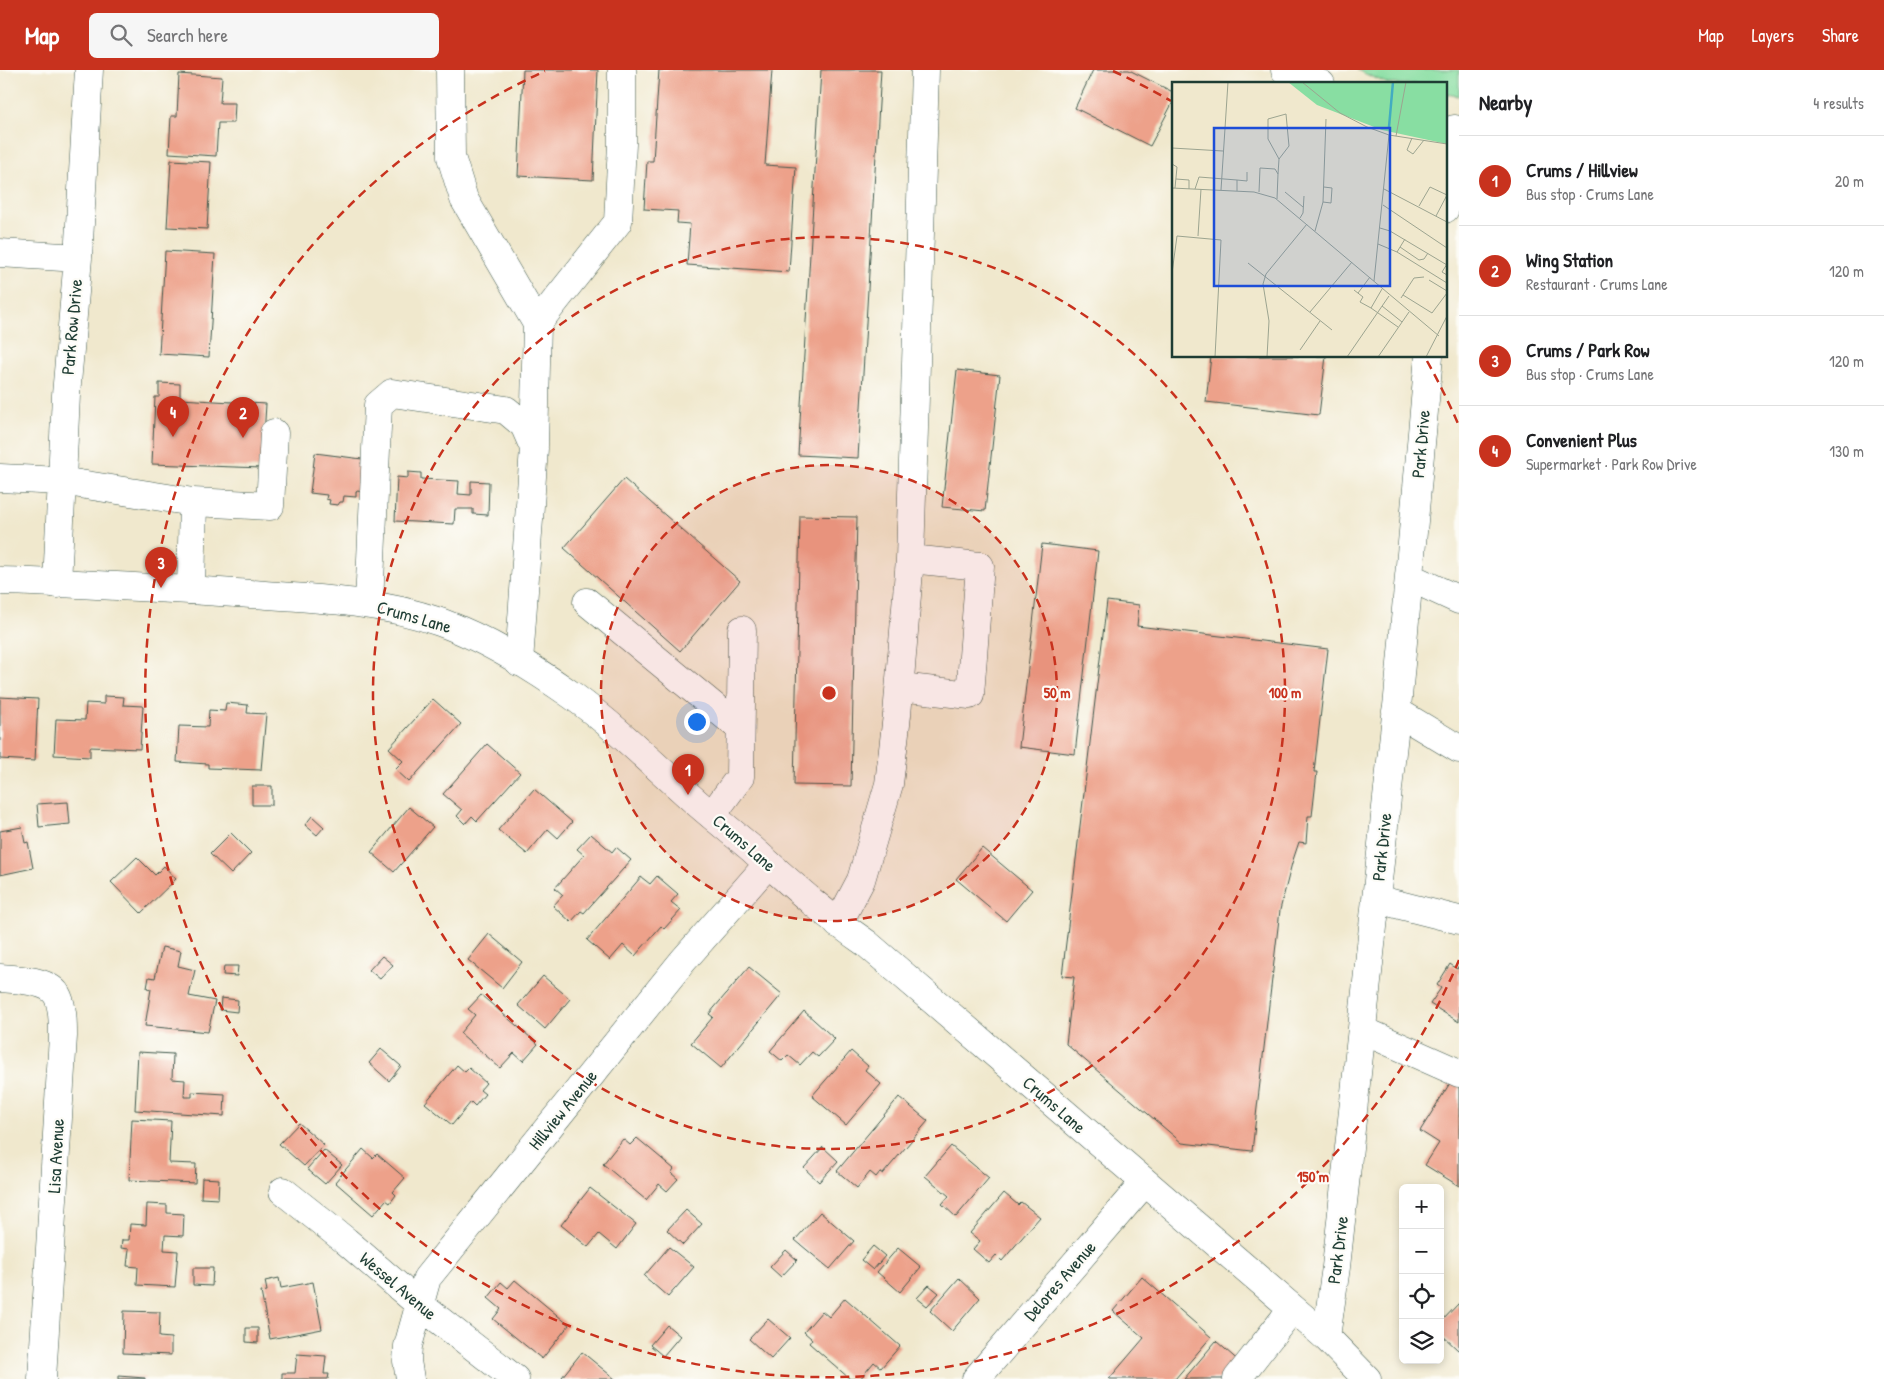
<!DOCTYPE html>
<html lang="en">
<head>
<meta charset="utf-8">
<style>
	:root { --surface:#fff; --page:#f6f6f6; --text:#202124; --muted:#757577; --line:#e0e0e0; --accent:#c8321e }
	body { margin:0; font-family:"Patrick Hand",sans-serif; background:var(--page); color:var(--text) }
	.controls { position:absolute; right:15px; bottom:15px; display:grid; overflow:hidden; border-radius:8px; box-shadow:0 2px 8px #0003 }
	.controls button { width:45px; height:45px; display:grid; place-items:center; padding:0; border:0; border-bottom:1px solid var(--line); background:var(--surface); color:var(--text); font:25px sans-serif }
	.you { position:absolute; left:696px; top:651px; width:18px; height:18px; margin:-12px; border:4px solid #fff; border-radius:50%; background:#1a73e8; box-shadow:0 0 0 8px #1a73e833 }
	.badge { display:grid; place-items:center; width:32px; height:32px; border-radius:50%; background:var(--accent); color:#fff; font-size:16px; font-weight:700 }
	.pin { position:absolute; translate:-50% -41px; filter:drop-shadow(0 1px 2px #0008) }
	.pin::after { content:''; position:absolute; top:26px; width:18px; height:15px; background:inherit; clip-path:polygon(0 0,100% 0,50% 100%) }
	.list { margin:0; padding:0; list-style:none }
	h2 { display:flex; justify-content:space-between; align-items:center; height:65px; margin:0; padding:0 20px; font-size:21px }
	h2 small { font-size:16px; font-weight:400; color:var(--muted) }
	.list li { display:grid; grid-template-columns:32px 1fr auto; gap:15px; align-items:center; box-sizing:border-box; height:90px; padding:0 20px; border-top:1px solid var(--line) }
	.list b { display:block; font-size:19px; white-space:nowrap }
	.list p { margin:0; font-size:16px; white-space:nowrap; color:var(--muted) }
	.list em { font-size:16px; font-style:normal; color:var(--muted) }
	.icon { flex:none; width:28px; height:28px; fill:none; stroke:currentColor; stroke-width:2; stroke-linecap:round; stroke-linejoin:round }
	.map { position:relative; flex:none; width:1459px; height:1309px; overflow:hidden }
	header { display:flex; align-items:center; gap:30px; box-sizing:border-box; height:70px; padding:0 25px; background:var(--accent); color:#fff }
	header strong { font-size:24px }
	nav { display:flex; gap:28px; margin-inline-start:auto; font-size:18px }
	.search { width:350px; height:45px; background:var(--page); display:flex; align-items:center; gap:12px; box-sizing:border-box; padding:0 18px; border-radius:8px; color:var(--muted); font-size:19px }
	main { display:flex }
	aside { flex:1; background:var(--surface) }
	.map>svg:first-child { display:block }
	.green { fill:#88dea2; stroke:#548e6b }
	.building { fill:#eda18a }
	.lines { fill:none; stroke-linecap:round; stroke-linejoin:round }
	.minor-casing { stroke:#3e574b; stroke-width:29 }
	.major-casing { stroke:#3e574b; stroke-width:29 }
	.minor { stroke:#fff; stroke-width:28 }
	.major { stroke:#fff; stroke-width:28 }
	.ring { fill:none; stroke:#c8321e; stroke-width:2.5; stroke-dasharray:9 6 }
	.labels { text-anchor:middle; stroke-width:4.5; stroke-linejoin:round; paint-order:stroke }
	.street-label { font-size:18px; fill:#1f3d34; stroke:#fdfcf7 }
	.inset-river { fill:none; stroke:#42acc1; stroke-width:2.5 }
	.inset-road { fill:none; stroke:#9ca490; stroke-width:1 }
	.view { fill:#1d4ed8; fill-opacity:0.15; stroke:#1d4ed8; stroke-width:2.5 }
	.inset-edge { fill:none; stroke:#1f3d34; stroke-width:2.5 }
	.centre { fill:#c8321e; stroke:#fdfcf7; stroke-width:2.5 }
	.ring-label { font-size:15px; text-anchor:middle; font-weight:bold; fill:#c8321e; stroke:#fdfcf7; stroke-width:4.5; stroke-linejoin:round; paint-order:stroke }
</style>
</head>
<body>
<header>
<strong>Map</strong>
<div class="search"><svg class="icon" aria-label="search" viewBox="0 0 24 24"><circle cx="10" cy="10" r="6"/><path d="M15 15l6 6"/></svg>Search here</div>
<nav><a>Map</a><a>Layers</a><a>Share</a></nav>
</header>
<main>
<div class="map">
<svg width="1459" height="1309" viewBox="0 0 1459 1309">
	<rect width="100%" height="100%" fill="#fdfcf7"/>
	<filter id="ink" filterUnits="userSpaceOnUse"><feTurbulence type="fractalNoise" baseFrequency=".02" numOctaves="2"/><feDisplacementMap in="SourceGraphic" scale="10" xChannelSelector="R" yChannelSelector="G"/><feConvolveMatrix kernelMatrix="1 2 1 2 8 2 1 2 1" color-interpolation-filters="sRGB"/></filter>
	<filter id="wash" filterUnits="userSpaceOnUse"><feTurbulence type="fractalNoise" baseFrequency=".0096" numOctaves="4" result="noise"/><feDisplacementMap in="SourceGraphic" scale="20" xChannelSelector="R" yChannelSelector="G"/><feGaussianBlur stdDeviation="1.12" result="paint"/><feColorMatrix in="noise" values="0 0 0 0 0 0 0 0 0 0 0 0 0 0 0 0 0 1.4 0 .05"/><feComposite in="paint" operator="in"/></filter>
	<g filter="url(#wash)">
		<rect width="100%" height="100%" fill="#f0e8cd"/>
		<path class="green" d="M1357 0H1459V26L1445 24V14H1388Z"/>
		<g id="blocks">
			<path class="building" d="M523 0H598L593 110 518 106Z
				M659 0H772L765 95 796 97 789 202 687 195 690 154 677 153 678 141 644 139 647 91H653Z
				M821 0H881L858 388 798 385Z
				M1093 0H1129L1173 22V32L1150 76 1075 38Z
				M179 4 222 7 220 33H235L234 53H218L216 86 169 83 171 46H177Z
				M171 90 211 92 207 159 167 157Z
				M165 181 215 184 209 287 159 284Z
				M1211 286H1326L1319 345 1206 332Z
				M957 300 1000 305 985 441 942 437Z
				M159 313 180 314V329L266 334 262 398 152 394 155 327H159Z
				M315 383 362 389 361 394 371 395 367 422 356 421V427L344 426 343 432H340L338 435 329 434 330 430 326 429 327 425 310 423Z
				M408 402 421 403V409L459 411 458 424 471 425V411L489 412 488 445 473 444V439H455L454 454 395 451 397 407 408 408Z
				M624 409 740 511 680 581 564 478Z
				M800 446 857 447 851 716 794 715Z
				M1042 474 1098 481 1075 684 1019 677Z
				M1107 531 1139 535 1137 556 1328 579 1314 702H1317L1312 746H1308L1306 773 1299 772 1292 793 1280 840 1252 1081 1182 1073 1066 974 1074 907 1062 906Z
				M104 626 124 627 123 635 143 636 140 679 90 677V687L54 685 56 649 85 650 86 633 104 634Z
				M0 627 38 629 35 691 0 689Z
				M433 629 461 654 409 712 395 699 403 691 389 678Z
				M226 633 248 635 247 643 266 644 261 700 208 698V694L177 692 179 656 208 657 209 640 225 641Z
				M487 674 520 703 477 751 472 746 465 754 457 746 462 740 443 724Z
				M252 716H272V735H252Z
				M534 719 572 752 558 768 548 759 527 784 498 760Z
				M68 732 70 754 39 757 37 734Z
				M409 737 433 757 394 802 371 782Z
				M312 746 324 757 317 765 305 755Z
				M22 757 25 773 28 772 33 798 0 805V761Z
				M231 763 251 783 231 804 210 784Z
				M591 764 612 782 616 777 631 790 584 843 581 841 571 852 553 836 563 825 555 818 584 785 577 779Z
				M982 778 1032 820 1006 851 956 809Z
				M137 787 155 805 164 796 176 809 141 843 111 812Z
				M657 806 678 824 671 832 681 840 664 859 661 856 635 886 623 875 610 890 587 870 641 807 650 814Z
				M489 864 522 892 502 918 468 890Z
				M162 877 181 881 178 896 195 900 189 926 215 931 208 962 145 956 151 919 147 918 149 907 155 908Z
				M382 886 393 895 380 909 369 900Z
				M1450 894 1457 899 1459 895V952L1430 934 1441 918 1437 915Z
				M224 896H238L237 906 223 905Z
				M749 897 782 924 721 998 691 973 713 947 709 944Z
				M543 906 570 929 545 959 518 935Z
				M481 925 538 974 523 991 514 983 500 998 460 963 475 945 468 939Z
				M221 928 238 930 237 942 220 940Z
				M804 941 835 969 818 987 812 982 800 995 788 985 782 991 770 981Z
				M381 979 401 996 389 1011 369 993Z
				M851 981 868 996 865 1000 881 1014 846 1055 812 1026Z
				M138 982 173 984 172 1009 185 1010 184 1027H192V1022L225 1024 224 1046 135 1040Z
				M457 995 465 1002 469 998 486 1013 480 1020 485 1024 475 1036 471 1032 452 1055 425 1033Z
				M1455 1005 1459 1008V1116L1425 1095 1439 1073 1420 1061Z
				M899 1027 928 1051 883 1104 880 1102 876 1107 870 1102 857 1118 837 1101Z
				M132 1049 171 1051 169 1093 196 1094 195 1113 129 1110Z
				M299 1053 324 1075 304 1096 279 1074Z
				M637 1068 674 1099 671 1103 678 1109 667 1121 659 1114 646 1130 603 1094 623 1069 630 1075Z
				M951 1076 989 1108 956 1147 942 1134 949 1126 925 1106Z
				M823 1077 838 1091 819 1112 804 1098Z
				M363 1079 373 1088 377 1084 405 1108 393 1122 396 1125 390 1133 386 1130 373 1145 335 1112Z
				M324 1080 342 1095 325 1114 307 1099Z
				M202 1108 219 1109 218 1129 201 1128Z
				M590 1118 636 1154 617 1179 599 1164 588 1177 561 1155Z
				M1004 1123 1018 1135 1021 1132 1040 1147 1002 1191 996 1185 989 1193 973 1179 980 1171 970 1163Z
				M147 1134 167 1135V1143L184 1144 183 1166 165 1165 164 1180 178 1181 175 1217 137 1215 138 1197 127 1196 129 1179 121 1178 122 1170H129L130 1154 146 1155Z
				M686 1140 702 1154 683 1175 667 1160Z
				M820 1142 854 1171 830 1199 795 1170Z
				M873 1176 885 1186 873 1200 861 1190Z
				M669 1177 694 1197 668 1227 644 1206Z
				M898 1178 921 1197 900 1222 877 1202Z
				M786 1180 797 1190 781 1207 770 1197Z
				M193 1198H213L212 1216 193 1215Z
				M1142 1207 1211 1267 1175 1309H1109L1144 1268 1113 1241Z
				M279 1208 281 1218 313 1212 322 1259 270 1269 261 1222 267 1221 265 1211Z
				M959 1208 980 1228 952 1261 930 1241Z
				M515 1210 569 1255 542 1289 493 1249 501 1239 488 1228 501 1212 508 1218Z
				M929 1215 939 1223 927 1236 917 1228Z
				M845 1228 900 1276 881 1298 874 1292 860 1309H850L809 1273 812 1269 804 1262 822 1241 829 1247Z
				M1459 1233V1281L1440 1263V1253Z
				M124 1241 160 1242 159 1267 171 1268V1285L123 1283Z
				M768 1249 790 1268 771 1289 749 1269Z
				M667 1255 680 1266 663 1286 650 1275Z
				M246 1258H258V1273L246 1272Z
				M1216 1271 1242 1294 1229 1309H1184Z
				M582 1282 615 1309H564L562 1307Z
				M297 1284 326 1286 324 1304H329L328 1309H282V1303H295Z
				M118 1306 145 1308V1309H118Z"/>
		</g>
	</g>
	<g filter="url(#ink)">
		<use href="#blocks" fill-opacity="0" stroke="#3e574b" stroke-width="1"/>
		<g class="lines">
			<g class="minor-casing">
				<path id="minor" d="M450 0 451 87 464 129 537 254 534 376
					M1285 0 1321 14
					M1445 139 1454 59
					M0 183 78 188
					M537 254 618 152 622 74V0
					M0 408 61 411 193 432
					M1409 507 1459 530
					M57 514 66 325 78 188 89 0
					M191 520 193 432 270 436 274 363
					M587 532 740 658
					M369 534 378 335 392 323 506 340 524 355 534 378 519 592
					M900 617 970 625 980 496 910 489
					M1396 641 1459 679
					M712 745 740 707 742 560
					M1376 829 1459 850
					M838 854 861 810 889 714 897 645 910 489 925 0
					M0 908C16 909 51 910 58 927 63 938 63 954 63 966L42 1309
					M1362 960 1459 1003
					M283 1121 346 1171 420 1235 515 1309
					M1326 1267 1336 1197 1398 627 1429 286
					M410 1309 407 1291 408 1276 427 1208 682 892 768 794
					M976 1309 1144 1113
					M1237 1309 1292 1239"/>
			</g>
			<g class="major-casing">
				<path id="major" d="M0 511C79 513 157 518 236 523 305 528 374 529 440 552 487 569 532 597 573 626 614 656 650 691 688 725 709 744 731 761 752 779 789 812 825 845 866 873L1326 1267 1367 1309"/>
			</g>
			<use href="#minor" class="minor"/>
			<use href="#major" class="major"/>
		</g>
	</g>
	<circle cx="829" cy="623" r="228" fill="#c8321e" fill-opacity=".12"/>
	<g class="ring">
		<circle cx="829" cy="623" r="228"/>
		<circle cx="829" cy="623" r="456"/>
		<path d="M1459 890A684 684 0 1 1 545 1M1113 1A684 684 0 0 1 1171 31M1427 291A684 684 0 0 1 1459 356"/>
	</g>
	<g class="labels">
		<g class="street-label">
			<text transform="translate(72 257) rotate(-85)" y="6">Park Row Drive</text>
			<text transform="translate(1421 374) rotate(-85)" y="6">Park Drive</text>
			<text transform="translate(414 547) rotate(16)" y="6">Crums Lane</text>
			<text transform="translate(744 773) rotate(41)" y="6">Crums Lane</text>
			<text transform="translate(1382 777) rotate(-84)" y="6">Park Drive</text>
			<text transform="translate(1054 1035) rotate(41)" y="6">Crums Lane</text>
			<text transform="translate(563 1040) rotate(-51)" y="6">Hillview Avenue</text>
			<text transform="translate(56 1086) rotate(-87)" y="6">Lisa Avenue</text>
			<text transform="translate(1338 1180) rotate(-83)" y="6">Park Drive</text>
			<text transform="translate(1060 1211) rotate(-49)" y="6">Delores Avenue</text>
			<text transform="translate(398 1216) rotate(40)" y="6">Wessel Avenue</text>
		</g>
	</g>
	<g transform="translate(1172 12)">
		<rect width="275" height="275" fill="#f0e8cd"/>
		<path d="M116 0H275V62L210 48 145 23Z" fill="#88dea2"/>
		<path class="inset-river" d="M217 45 221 0"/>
		<path class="inset-road" d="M130 0 168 31 195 45 217 53 275 62M224 54 234 0M240 56 235 68 241 72 252 58M0 66 51 69M0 82 5 85 3 106M106 92 107 77 96 57V37L114 32 117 64 107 77M4 97 17 98V107M0 106 82 110 103 116 267 254M23 107 27 95 65 98M212 107 275 140M49 108 56 0M65 109V98L75 99V90M87 110 88 86 103 87 106 92 105 117M113 110 131 125M151 120 159 121 160 106 152 105M211 123 275 166M247 124 258 105 275 113 264 134M128 136 131 131 132 114M208 146 218 149 275 183M143 149 151 120 154 37M26 154 29 107M206 162 225 170 233 157M228 165 247 178 252 177 256 171M225 170 275 201M76 181 160 248M275 182 270 190 275 193M0 191 5 154 49 158 43 275M257 198 275 209M202 199 217 53M210 207 199 226 226 245M182 208 191 215 188 220 199 226M186 211 198 195M231 213 260 231 275 211M229 216 242 196 252 195M210 224 230 240M138 230 180 180M128 268 148 239M95 275 97 239 91 202 94 192 135 142M175 275 217 214M206 275 237 230M254 275 275 234"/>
		<path class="view" d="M42 46H218V204H42Z"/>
		<rect width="275" height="275" class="inset-edge"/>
	</g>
	<circle cx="829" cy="623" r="8" class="centre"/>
	<g class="ring-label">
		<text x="1057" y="628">50 m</text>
		<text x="1285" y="628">100 m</text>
		<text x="1313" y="1112">150 m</text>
	</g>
</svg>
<div class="controls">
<button>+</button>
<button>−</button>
<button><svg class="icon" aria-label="locate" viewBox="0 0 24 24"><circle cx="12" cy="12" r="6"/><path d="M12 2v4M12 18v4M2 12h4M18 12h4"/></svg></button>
<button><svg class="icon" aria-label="layers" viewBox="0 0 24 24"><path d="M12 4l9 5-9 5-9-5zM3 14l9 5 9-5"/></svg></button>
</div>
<div class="you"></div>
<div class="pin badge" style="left:688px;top:725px">1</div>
<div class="pin badge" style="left:243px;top:368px">2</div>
<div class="pin badge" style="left:161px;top:518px">3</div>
<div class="pin badge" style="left:173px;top:367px">4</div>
</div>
<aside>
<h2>Nearby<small>4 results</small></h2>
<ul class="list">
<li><span class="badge">1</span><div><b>Crums / Hillview</b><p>Bus stop · Crums Lane</p></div><em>20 m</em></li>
<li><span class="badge">2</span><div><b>Wing Station</b><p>Restaurant · Crums Lane</p></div><em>120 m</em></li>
<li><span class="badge">3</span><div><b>Crums / Park Row</b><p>Bus stop · Crums Lane</p></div><em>120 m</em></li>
<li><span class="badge">4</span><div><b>Convenient Plus</b><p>Supermarket · Park Row Drive</p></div><em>130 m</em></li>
</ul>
</aside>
</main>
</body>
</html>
